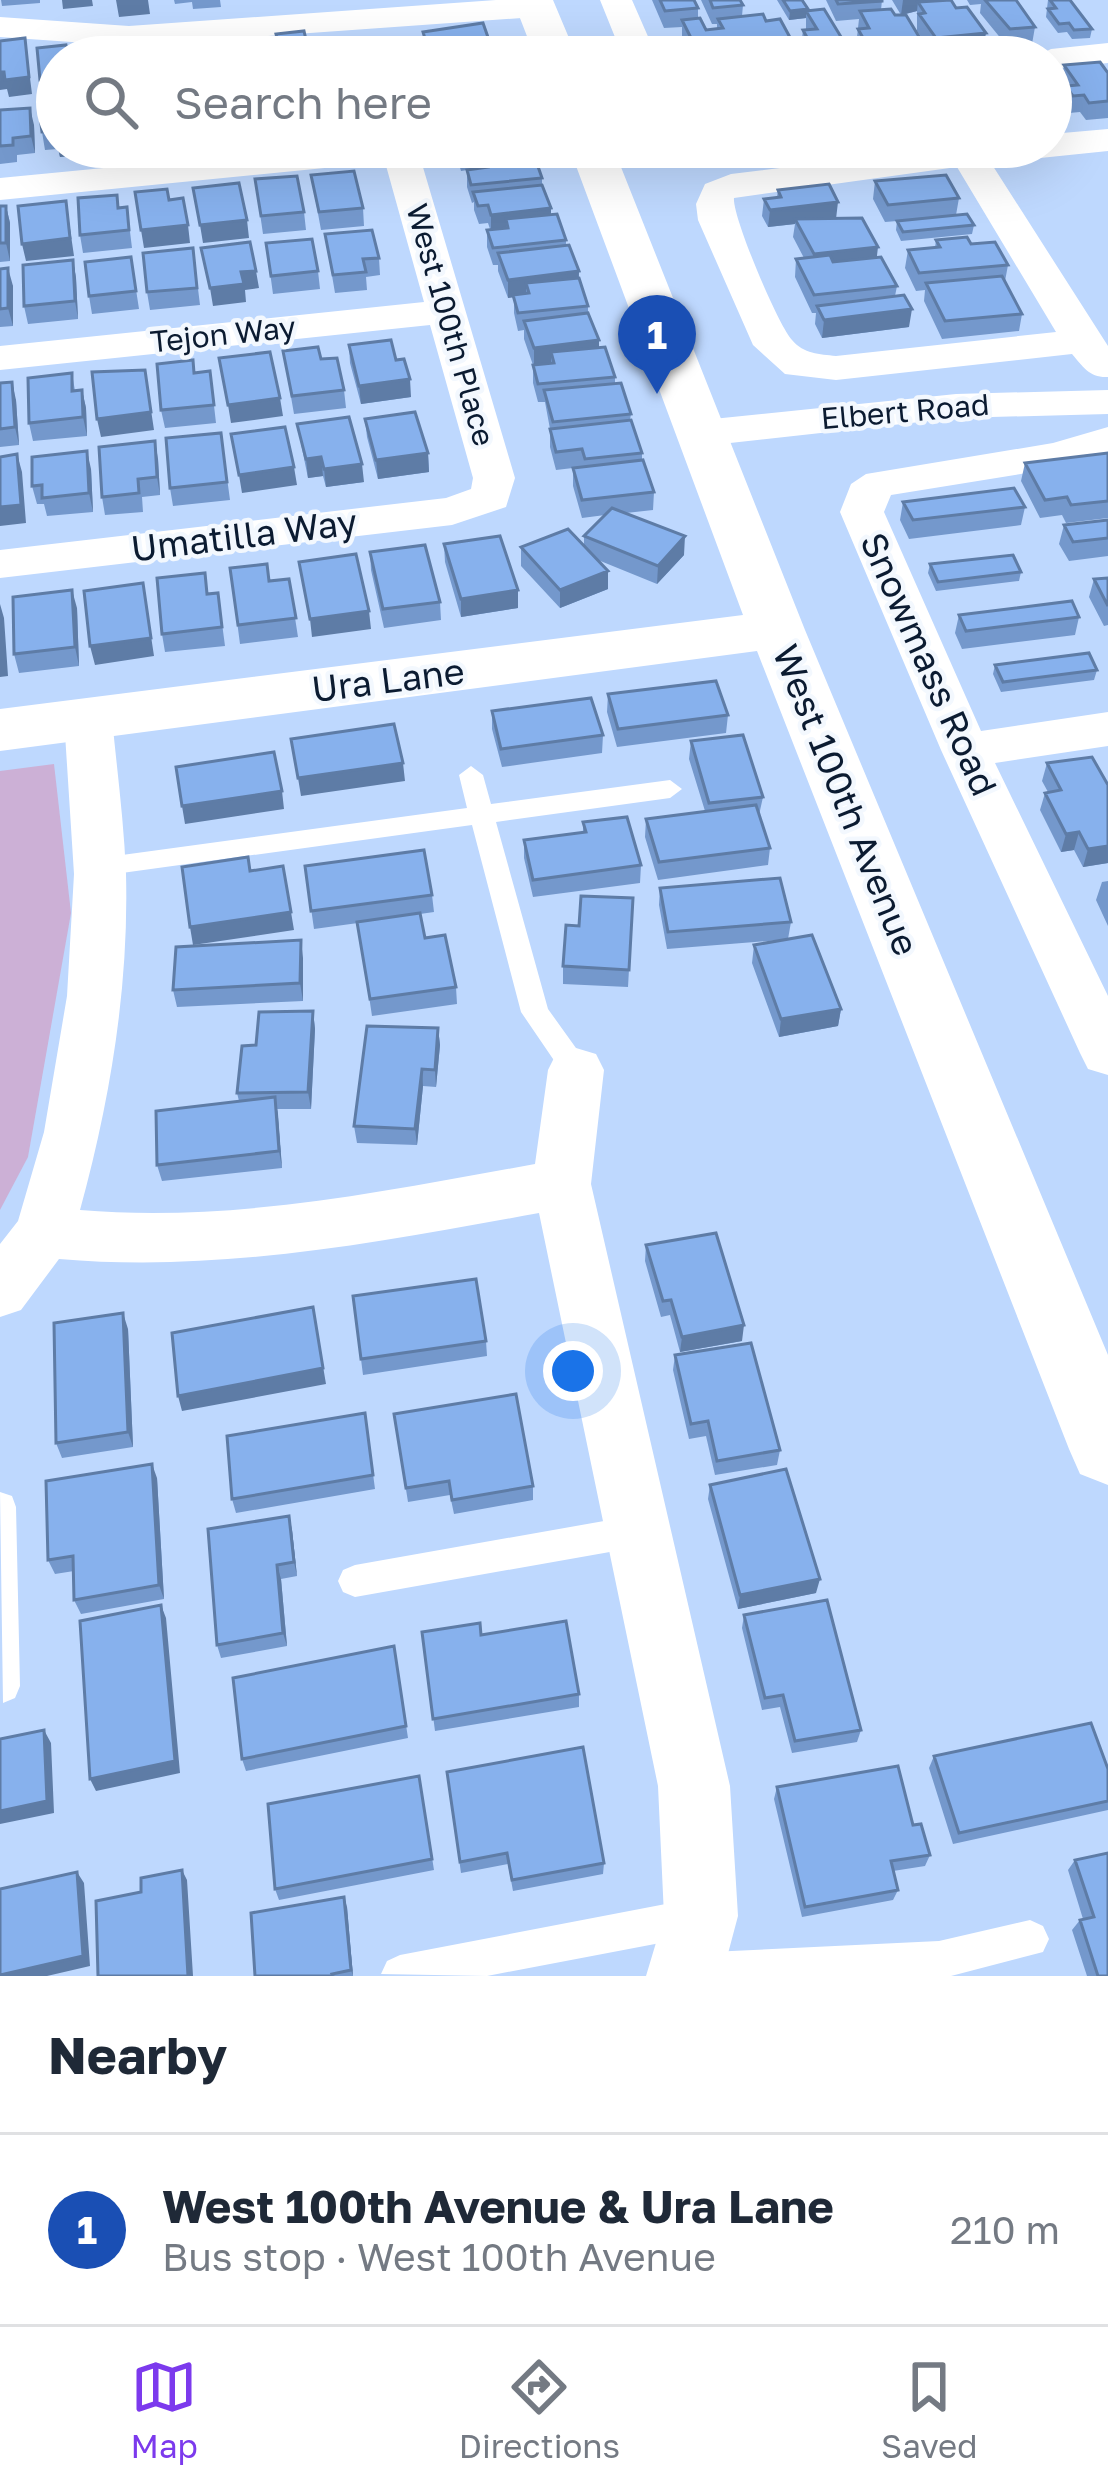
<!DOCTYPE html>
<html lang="en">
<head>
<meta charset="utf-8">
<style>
	:root { --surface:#fff; --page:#f6f6f7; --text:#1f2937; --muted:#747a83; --line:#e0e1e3; --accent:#7c3aed }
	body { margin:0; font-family:"Golos Text",sans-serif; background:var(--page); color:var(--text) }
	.you { position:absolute; left:573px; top:1371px; width:42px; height:42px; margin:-30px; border:9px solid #fff; border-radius:50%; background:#1a73e8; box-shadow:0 0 0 18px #1a73e833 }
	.badge { display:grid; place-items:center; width:78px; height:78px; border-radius:50%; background:var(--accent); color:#fff; font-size:39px; font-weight:700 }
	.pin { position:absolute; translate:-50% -99px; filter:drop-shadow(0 3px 6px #0008) }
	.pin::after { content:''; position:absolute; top:63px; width:42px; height:36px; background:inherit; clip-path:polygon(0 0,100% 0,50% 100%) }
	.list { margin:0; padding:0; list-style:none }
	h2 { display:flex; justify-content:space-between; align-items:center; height:156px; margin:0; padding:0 48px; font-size:51px }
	h2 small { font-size:39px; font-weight:400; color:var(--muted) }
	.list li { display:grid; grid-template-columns:78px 1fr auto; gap:36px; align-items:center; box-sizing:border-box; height:192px; padding:0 48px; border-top:3px solid var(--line) }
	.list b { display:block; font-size:45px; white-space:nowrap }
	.list p { margin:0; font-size:39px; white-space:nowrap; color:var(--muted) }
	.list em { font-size:39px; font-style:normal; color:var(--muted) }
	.icon { flex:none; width:66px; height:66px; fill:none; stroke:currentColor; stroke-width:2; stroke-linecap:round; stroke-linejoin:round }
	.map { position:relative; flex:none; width:1108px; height:1976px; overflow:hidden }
	.search { position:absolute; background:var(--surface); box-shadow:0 12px 48px #0002; left:36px; right:36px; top:36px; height:132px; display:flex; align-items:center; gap:30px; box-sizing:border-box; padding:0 42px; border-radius:66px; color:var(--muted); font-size:45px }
	.sheet { height:348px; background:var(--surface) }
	nav { display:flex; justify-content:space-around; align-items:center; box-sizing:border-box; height:168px; border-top:3px solid var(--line); background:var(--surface); font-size:33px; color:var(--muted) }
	nav a { display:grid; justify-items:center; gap:6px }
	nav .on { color:var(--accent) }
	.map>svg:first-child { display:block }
	.green { fill:#ccb0d6 }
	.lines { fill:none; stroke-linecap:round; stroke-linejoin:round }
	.service { fill:#fff; fill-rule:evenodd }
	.minor { fill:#fff; fill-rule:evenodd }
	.tertiary { fill:#fff; fill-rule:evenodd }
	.wall { fill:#7498cc }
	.shaded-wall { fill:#5e7ca6 }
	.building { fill:#87b1ed; stroke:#5e7ca6; stroke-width:3 }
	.labels { text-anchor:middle; stroke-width:9; stroke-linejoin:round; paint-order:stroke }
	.far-street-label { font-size:30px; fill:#0b1b31; stroke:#f3f8fe }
	.street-label { font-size:36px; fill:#0b1b31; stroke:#f3f8fe }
</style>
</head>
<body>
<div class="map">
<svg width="1108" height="1976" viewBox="0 0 1108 1976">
	<rect width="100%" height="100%" fill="#bed8fe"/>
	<path class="green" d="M54 764 71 913 28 1157 0 1210V771Z"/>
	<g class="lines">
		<path class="service" d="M471 766 483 775 491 804 670 780 682 789 670 798 496 822 548 1009 586 1062 590 1070 586 1078H566L521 1012 472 825 100 876 87 867 100 858 467 808 459 775Z
			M0 1492 12 1496 16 1507 20 1686 15 1698 3 1703Z
			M638 1515 650 1520 654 1531 650 1542 638 1547 355 1597 343 1592 338 1581 343 1570 355 1565Z
			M697 1898 710 1904 716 1917 710 1930 697 1936 487 1976 381 1974 387 1961 400 1955Z
			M1030 1920 1043 1926 1049 1939 1043 1952 951 1976H672L670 1972 676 1959 689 1953 939 1941Z"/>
		<path class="minor" d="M496 0H547L552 7 536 17 129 46 0 37V17L129 26Z
			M600 0H632L657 57H623Z
			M1108 43V63L1051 69V57H1035L1051 49Z
			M1108 129V151L991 163 1108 346V377C1090 378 1083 367 1072 354L836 380 785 374 753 345 698 220 696 204 705 184 731 174 947 147H1051V134ZM957 167 1056 332 836 356C819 354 804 354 792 340 778 325 732 216 734 198Z
			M320 147H417L515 478 506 507 452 525 0 578V550L446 498 471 489 473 478 430 325 0 370V346L424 302 385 162 0 200V178Z
			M1108 390V414L956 418 703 446 688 442 682 433 688 424 703 420 956 394Z
			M1108 427V454L1058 468 891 495 884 512 981 731 1108 712V746L995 763 1108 996V1075L1088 1069 1080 1053 941 750 840 512 851 484 866 474 1053 443Z
			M88 701 105 706 112 718C117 770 124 822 126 874 129 987 110 1101 80 1210 233 1223 385 1191 535 1164L548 1070 556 1054 576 1048 596 1054 604 1070 591 1184 730 1786 738 1916 722 1976H646L664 1916 658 1786 539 1213C379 1242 222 1273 59 1259L21 1310 0 1317V1244L18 1221 44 1132 67 996 74 874 64 718 71 706Z"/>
		<path class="tertiary" d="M513 0H553L577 57H535Z
			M569 147H613L805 630 1108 1355V1485L1080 1474 1069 1449 757 651 0 751V709L743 615Z"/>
	</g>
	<path class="wall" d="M1 0H40V3L2 6Z
		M174 0H220L221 7 193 9 192 2 175 4Z
		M652 0H694L698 8V18L706 30 717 29V24H712L701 0H740L743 5 742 16 766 21 799 54V57H677V39H682V27L664 28Z
		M777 0H802L808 9 849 50V57H807L801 47 803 30H806V18L789 20Z
		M826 0H882L881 10 895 15H901L892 0H930L983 50 933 55 917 31V11L902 15 921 40 918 57H862L856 46 859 19 836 21Z
		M967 0H1016L1035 27 1032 44 1007 46 980 13 981 4 970 5Z
		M1048 0H1070L1092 29 1090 38 1072 39 1067 32 1058 33 1046 17Z
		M423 32 490 43V48L496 57H426Z
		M1064 65 1108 73V118L1086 120 1080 112 1069 113 1063 103 1065 89 1061 82Z
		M1051 72 1057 81 1054 94 1061 103 1057 121H1051Z
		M57 107V147H91V154L60 157 58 149 45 150 42 132Z
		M0 110 34 125 35 153 17 155V162L0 164Z
		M454 147H527L528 156 542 178V185L551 208V215L566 240V245L579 271V278L588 306V314L599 340V348L615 377V384L631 414 630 420 642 453V460L654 492 653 510 626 513 684 555 657 584 598 560 608 571V589L560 608 521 566V547L584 546V536L605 515 582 518 573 486V468L556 470 550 447V429L545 402H538L533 383V365L524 339V330L518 331 514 313V297L508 298 498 271V265H493L487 247V230L490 229 488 223 479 224 474 210V202L472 203 467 187V170L461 171Z
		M671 147H722L721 162 693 164 688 152 673 153Z
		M740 147H783L782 157 760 159 755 149 741 151Z
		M311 175 363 208 364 226 321 230Z
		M255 179 304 212 306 230 263 234Z
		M875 181 959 198 956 215 974 225 972 234 901 241 896 230 897 221 885 222 873 199Z
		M778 190 836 219 877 258 897 286 895 296 909 327 822 338 815 324 816 313H812L795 277 796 259 804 258 793 237 795 224 768 227 762 216 764 199 777 197Z
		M0 206H6L10 223V261L0 262Z
		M127 207 132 248 83 253 80 235 120 208Z
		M325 234 379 258 380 275 366 277 367 290 335 293Z
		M936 240 971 244 1008 265 1005 281 1022 314 1019 331 942 339 924 301 925 290 916 291 905 268 908 250 935 248Z
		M266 243 318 271 320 289 273 294Z
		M193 248 200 305 150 310 147 292Z
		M131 257 139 309 92 314 89 296Z
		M73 260 76 278 78 319 28 324 24 306Z
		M0 269 13 286V326L0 327Z
		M349 345 396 360 411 397 361 404 350 363Z
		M283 351 321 359 344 390 346 408 294 414Z
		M210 371 216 423 165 428 161 410Z
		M72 373 75 391 82 390 86 408 87 436 33 441 29 423Z
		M0 383 16 400 19 445 0 447Z
		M365 419 428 453 429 472 378 479 367 437Z
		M297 424 364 482 326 487 323 476 308 478Z
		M221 433 230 500 173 506 170 488Z
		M1108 453V518L1066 523 1062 515 1040 518 1021 481 1025 463Z
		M158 459 160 495 142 497 143 512 105 515 102 497Z
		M91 469 93 512 47 516 44 504H37L32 486Z
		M903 502 1025 507 1021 525 909 539 900 520Z
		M1108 520V556L1069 561 1059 544 1064 525Z
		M444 544 518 590V608L461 617 445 562Z
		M370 552 440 602 441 620 384 628 371 570Z
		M930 564 1021 572 1019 581 936 591 928 573Z
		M230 568 269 581 289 579 298 637 240 644Z
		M1108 578V625L1104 626 1089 597 1094 579Z
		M218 593 225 646 165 652 162 634 208 594Z
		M77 608 79 666 19 673 14 654Z
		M959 615 1079 617 1075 635 962 649 955 633Z
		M995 665 1097 670 1094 680 1001 692 993 674Z
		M608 694 728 715 726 733 617 747 607 712Z
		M492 711 603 735 602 753 502 767 492 729Z
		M691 741 763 797 759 815 770 848 768 865 658 880 645 837 646 819 705 811 689 759Z
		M1047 763 1108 785V863L1083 867 1074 850 1061 852 1040 810 1045 793 1048 792 1042 781Z
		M583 822 641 865 640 883 533 897 524 858V840L583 832Z
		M305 866 432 895 434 912 420 914 425 938 456 987 457 1004 372 1016 358 923 314 929Z
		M1108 881V926L1096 900 1102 882Z
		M660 888 791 922 788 939 841 1009 838 1026 779 1037 752 963 754 945 781 940 667 949 659 905Z
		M633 898 628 987 563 984V966L579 926Z
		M303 958V1001L177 1007 173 990Z
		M313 1011 315 1029 311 1109H277L282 1168 162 1181 157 1165 239 1101 237 1093 256 1045Z
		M438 1028 440 1045 436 1087 423 1086 417 1145 357 1143 354 1126Z
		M646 1245 742 1341 680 1352 670 1315 661 1317 645 1261Z
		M353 1296 486 1341 487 1356 363 1375Z
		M128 1329 133 1447 62 1458 56 1443Z
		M675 1355 780 1450 777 1465 715 1475 706 1436 689 1439 673 1370Z
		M365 1413 375 1489 236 1513 232 1499Z
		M394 1414 533 1486V1500L454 1514 450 1495 408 1502Z
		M157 1478 164 1599 81 1614 74 1600V1571L55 1574 48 1560Z
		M710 1485 816 1593 738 1609 708 1499Z
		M292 1530 297 1576 281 1579 287 1646 221 1658 217 1645Z
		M744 1615 861 1730 857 1742 792 1753 780 1707 762 1710 742 1628Z
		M422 1632 481 1635 579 1694V1707L435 1731Z
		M394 1646 408 1738 246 1771 242 1759Z
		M934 1756 1108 1769V1810L953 1844 929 1768Z
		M447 1772 604 1863 603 1874 513 1891 508 1864 461 1873Z
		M419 1776 434 1870 279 1900 275 1889Z
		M777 1787 913 1825 930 1855 925 1866 893 1871 898 1890 893 1900 802 1917 774 1799Z
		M1108 1853V1976H1087L1072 1930 1080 1920 1083 1919 1068 1870 1075 1860Z
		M347 1907 353 1976H255Z"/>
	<path class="shaded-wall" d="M62 0H92L93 6 63 9Z
		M116 0H148L150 14 119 17Z
		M903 0H930L929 8 918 2 917 11 901 15Z
		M808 9 806 11V18L789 20 790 11Z
		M986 33 983 50 933 55 936 38Z
		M25 38 32 94 9 97 7 89 0 90V72Z
		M57 78V96L44 97 40 80Z
		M30 108 34 125 35 153 31 136Z
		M58 147H91V154L60 157Z
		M119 147H148L149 150 121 153Z
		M66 201 74 256 26 261 22 244Z
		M838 202 836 219H795V224L768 227 770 210Z
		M6 206 10 223V261L6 243Z
		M551 208V226L506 219V231L491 233V215Z
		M247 220 249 238 203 243 200 225Z
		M188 225 190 243 144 248 141 230Z
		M878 247 876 264 812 272 814 254Z
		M73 260 76 278 78 319 75 301Z
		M8 268 13 286V326L8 308Z
		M256 271 259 288 245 290 246 302 213 306 210 288 241 272Z
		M579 271 578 289 526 283V295L508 298V280Z
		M912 309 909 327 822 338 824 320Z
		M599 340V358L551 352V364L534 366V348Z
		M145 370 154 430 101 437 97 419Z
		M410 379 411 397 361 404 359 386Z
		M12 382 16 400 19 445 15 427Z
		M82 390 86 408 87 436 83 417Z
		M280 398 283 416 231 423 228 405Z
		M155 441 158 459 160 495 157 477Z
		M87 451 91 469 93 512 89 493Z
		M428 453 429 472 378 479 376 460Z
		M17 454 22 472 26 523 0 526V507Z
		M321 457 323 476 308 478 306 459Z
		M362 464 364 482 326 487 324 469Z
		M294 467 297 485 242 493 239 475Z
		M685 536 684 555 657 584 658 566Z
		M608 571V589L560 608V590Z
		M143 583 154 656 95 665 90 646Z
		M72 590 77 608 79 666 75 647Z
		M518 590V608L461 617V599Z
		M0 604 4 618 8 676 0 677Z
		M369 611 371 629 312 637 310 619Z
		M403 763 405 781 301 796 298 778Z
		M282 791 284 809 185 824 182 806Z
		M1079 832 1074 850 1061 852 1066 834Z
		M1108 846V863L1083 867 1088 849Z
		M291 912 294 930 193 945 190 927Z
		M301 940 303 958V1001L300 983Z
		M841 1009 838 1026 779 1037 781 1019Z
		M313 1011 315 1029 311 1109 308 1092Z
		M438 1028 440 1045 436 1087 435 1070Z
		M422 1069 423 1086 417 1145 415 1129Z
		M275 1097 278 1114 282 1168 279 1151Z
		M313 1307 326 1384 182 1411 178 1396Z
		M123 1313 128 1329 133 1447 128 1432Z
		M744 1325 742 1341 680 1352 682 1337Z
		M152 1464 157 1478 164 1599 159 1585Z
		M289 1516 292 1530 297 1576 294 1562Z
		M277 1565 281 1579 287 1646 283 1633Z
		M820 1579 816 1593 738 1609 740 1595Z
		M161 1605 166 1618 180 1773 96 1791 90 1779Z
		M44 1730 51 1743 54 1813 0 1824V1811Z
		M182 1870 187 1880 193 1976H188Z
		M77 1872 84 1883 90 1966 47 1976H0Z
		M344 1897 347 1907 353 1976 351 1970Z"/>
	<path class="building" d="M660 0H694L698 8 665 11Z
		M710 0H740L743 5 713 8Z
		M783 0H802L808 9 790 11Z
		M836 0H882V1L838 4Z
		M951 0 956 8 967 7 986 33 936 38 919 14 925 13 918 2Z
		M985 0H1016L1035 27 1010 29Z
		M1050 0H1070L1092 29 1074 30 1069 23 1059 24 1048 9 1056 8Z
		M824 9 849 50 816 54 803 30 817 29 806 11Z
		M891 9 895 15H906L921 40 867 45 858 29 869 28 860 11Z
		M763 14 766 21 780 19 799 54 767 57H686L677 39 691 38 682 20 700 18 706 30 723 28 718 19Z
		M483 23 490 43 428 49 423 32Z
		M304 31 307 44 325 42 329 57H282L276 34Z
		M25 38 29 77 5 80 4 72H0V41Z
		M250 38 252 47 271 46 273 57H228L225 40Z
		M210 42 213 57H169L168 54 184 52 182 44Z
		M66 45 68 54 81 52 82 57H57V78L40 80 37 48Z
		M136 48 137 57H93V52Z
		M493 48 496 57H449L447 52Z
		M1100 62 1108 73V101L1089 103 1084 95 1073 96 1066 86 1078 85 1064 65Z
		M1051 89 1061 103 1051 104Z
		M57 107V140H56L55 131 42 132 39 108Z
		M30 108 31 136 13 138V145L0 146V110Z
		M458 147H527L528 150 460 153Z
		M534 155 542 178 471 185 467 170 488 167 485 160Z
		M354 171 363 208 319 212 311 175Z
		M946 175 959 198 888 205 875 181Z
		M297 176 304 212 261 216 255 179Z
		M239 183 247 220 200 225 193 188Z
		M829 184 838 202 770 210 764 199 781 197 778 190Z
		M542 185 551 208 491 215 488 205 478 206 473 192Z
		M167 189 169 200 183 198 188 225 141 230 135 192Z
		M117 195 118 208 127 207 129 230 80 235 78 198Z
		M66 201 70 238 22 244 18 206Z
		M0 206H6V243H0Z
		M557 214 566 240 493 248 487 230 508 228 506 219Z
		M967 214 974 225 903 232 897 221Z
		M862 218 878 247 814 254 795 219Z
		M372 230 379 258 363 259 366 272 333 275 325 234Z
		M967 237 971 244 995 242 1008 265 919 273 908 250 940 247 936 240Z
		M312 239 318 271 271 276 266 243Z
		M250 242 256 271 241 272 244 284 210 288 201 248Z
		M569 245 579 271 508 280 498 253Z
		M193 248 197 288 147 292 143 253Z
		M830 255 833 262 881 257 897 286 814 295 796 259Z
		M131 257 136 291 89 296 85 262Z
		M73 260 75 301 24 306 23 265Z
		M8 268V308L0 309V269Z
		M1002 276 1022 314 945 321 926 283Z
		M579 278 588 306 518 313 513 295 529 293 526 283Z
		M904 295 912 309 824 320 817 306Z
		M588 313 599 340 534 348 524 321Z
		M391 340 396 360 404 359 410 379 359 386 349 345Z
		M318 347 321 359 337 358 344 390 292 396 283 351Z
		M605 347 615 377 538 384 533 365 554 363 551 352Z
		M270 352 280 398 228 405 219 358Z
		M193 360 194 373 210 371 214 405 161 410 157 364Z
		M145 370 151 412 97 419 92 372Z
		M72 373V391L82 390 83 417 29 423 28 378Z
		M12 382 15 427 0 429V383Z
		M621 383 631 414 553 422 544 390Z
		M415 412 428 453 376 460 365 419Z
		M349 417 362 464 324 469 321 457 306 459 297 424Z
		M631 420 642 453 585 459 582 449 556 452 550 429Z
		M285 427 294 467 239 475 231 434Z
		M221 433 227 482 170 488 166 438Z
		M155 441 157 477 138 479 139 493 102 497 99 447Z
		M87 451 89 493 42 498V485L32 486V457Z
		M1108 453V501L1071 505 1067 497 1045 500 1025 463Z
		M17 454 21 505 0 507V457Z
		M643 460 654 492 582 500 573 468Z
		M1014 488 1025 507 913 520 903 502Z
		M612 508 685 536 658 566 584 536Z
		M1108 520V538L1073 542 1064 525Z
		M568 529 608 571 560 590 521 547Z
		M500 536 518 590 461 599 444 544Z
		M425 545 440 602 383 609 370 552Z
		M356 554 369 611 310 619 299 562Z
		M1013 555 1021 572 938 582 930 564Z
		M267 564 269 581 289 579 296 618 238 625 230 568Z
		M205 573 207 594 218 593 222 627 162 634 157 578Z
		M1108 578V606L1094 579Z
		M143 583 151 638 90 646 84 591Z
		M72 590 75 647 14 654 13 597Z
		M1072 601 1079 617 966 631 959 615Z
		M0 619 3 658 0 659Z
		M1089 653 1097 670 1003 682 995 665Z
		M716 681 728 715 618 729 608 694Z
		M591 698 603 735 501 749 492 711Z
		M394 724 403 763 298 778 291 739Z
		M743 735 763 797 709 803 691 741Z
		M274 752 282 791 182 806 176 767Z
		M1092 757 1108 785V846L1088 849 1079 832 1066 834 1045 793 1061 790 1047 763Z
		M756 805 770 848 659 862 646 819Z
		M627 817 641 865 533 880 524 840 586 832 583 822Z
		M424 850 432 895 311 911 305 866Z
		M248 857 250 871 283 866 291 912 190 927 182 867Z
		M780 878 791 922 668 932 660 888Z
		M581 896 633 898 629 970 563 966 566 925 579 926Z
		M420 913 425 938 445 935 456 987 370 999 357 922Z
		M812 935 841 1009 781 1019 754 945Z
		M301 940 300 983 173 990 176 947Z
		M313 1011 308 1092 237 1093 242 1046 256 1045 259 1012Z
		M367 1026 438 1028 435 1070 422 1069 415 1129 354 1126Z
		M275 1097 279 1151 157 1165 156 1111Z
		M716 1233 744 1325 682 1337 671 1300 663 1301 646 1245Z
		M476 1279 486 1341 361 1359 353 1296Z
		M313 1307 323 1368 178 1396 172 1333Z
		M123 1313 128 1432 56 1443 54 1323Z
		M751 1343 780 1450 717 1461 708 1421 691 1424 675 1355Z
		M516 1394 533 1486 452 1500 449 1481 406 1488 394 1414Z
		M365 1413 373 1475 232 1499 227 1436Z
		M152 1464 159 1585 74 1600 73 1556 48 1560 46 1481Z
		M786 1469 820 1579 740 1595 710 1485Z
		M289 1516 294 1562 277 1565 283 1633 217 1645 208 1529Z
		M827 1600 861 1730 795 1741 783 1695 765 1698 744 1615Z
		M161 1605 175 1761 90 1779 80 1621Z
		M566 1621 579 1694 433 1719 422 1632 480 1623 481 1635Z
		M394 1646 406 1726 242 1759 233 1678Z
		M1091 1723 1108 1769V1801L959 1833 934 1756Z
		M44 1730 47 1801 0 1811V1739Z
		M583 1747 604 1863 512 1880 507 1853 460 1862 447 1772Z
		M898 1766 913 1825 921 1824 930 1855 891 1861 898 1890 805 1907 777 1787Z
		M419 1776 432 1859 275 1889 268 1804Z
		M1108 1853V1976H1098L1080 1920 1094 1917 1075 1860Z
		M182 1870 188 1976H98L96 1901 141 1892V1878Z
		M77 1872 83 1956 0 1975V1889Z
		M344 1897 351 1970 332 1974 333 1976H255L251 1913Z"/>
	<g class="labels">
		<g class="far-street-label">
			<text transform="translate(450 325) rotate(74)" y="10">West 100th Place</text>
			<text transform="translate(223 335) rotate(-6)" y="10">Tejon Way</text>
			<text transform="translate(905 412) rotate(-5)" y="10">Elbert Road</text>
		</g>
		<g class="street-label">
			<text transform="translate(244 535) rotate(-7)" y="13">Umatilla Way</text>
			<text transform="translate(929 664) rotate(66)" y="13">Snowmass Road</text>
			<text transform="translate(388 680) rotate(-7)" y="13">Ura Lane</text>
			<text transform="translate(846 800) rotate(68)" y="13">West 100th Avenue</text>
		</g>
	</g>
</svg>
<div class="you"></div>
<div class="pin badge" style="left:657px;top:394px;background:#1a4fb4">1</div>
<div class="search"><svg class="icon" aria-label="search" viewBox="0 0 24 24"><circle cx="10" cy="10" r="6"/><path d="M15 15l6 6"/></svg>Search here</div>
</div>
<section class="sheet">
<h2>Nearby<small></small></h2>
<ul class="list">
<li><span class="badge" style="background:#1a4fb4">1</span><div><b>West 100th Avenue &amp; Ura Lane</b><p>Bus stop · West 100th Avenue</p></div><em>210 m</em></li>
</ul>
</section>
<nav>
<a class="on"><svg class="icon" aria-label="map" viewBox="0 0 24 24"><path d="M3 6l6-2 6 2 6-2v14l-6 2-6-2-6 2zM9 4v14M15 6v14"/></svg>Map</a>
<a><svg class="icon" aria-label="directions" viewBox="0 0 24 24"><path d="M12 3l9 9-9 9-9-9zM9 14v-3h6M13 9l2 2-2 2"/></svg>Directions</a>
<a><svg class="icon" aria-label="saved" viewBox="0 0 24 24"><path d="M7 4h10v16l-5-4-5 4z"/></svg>Saved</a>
</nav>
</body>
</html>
